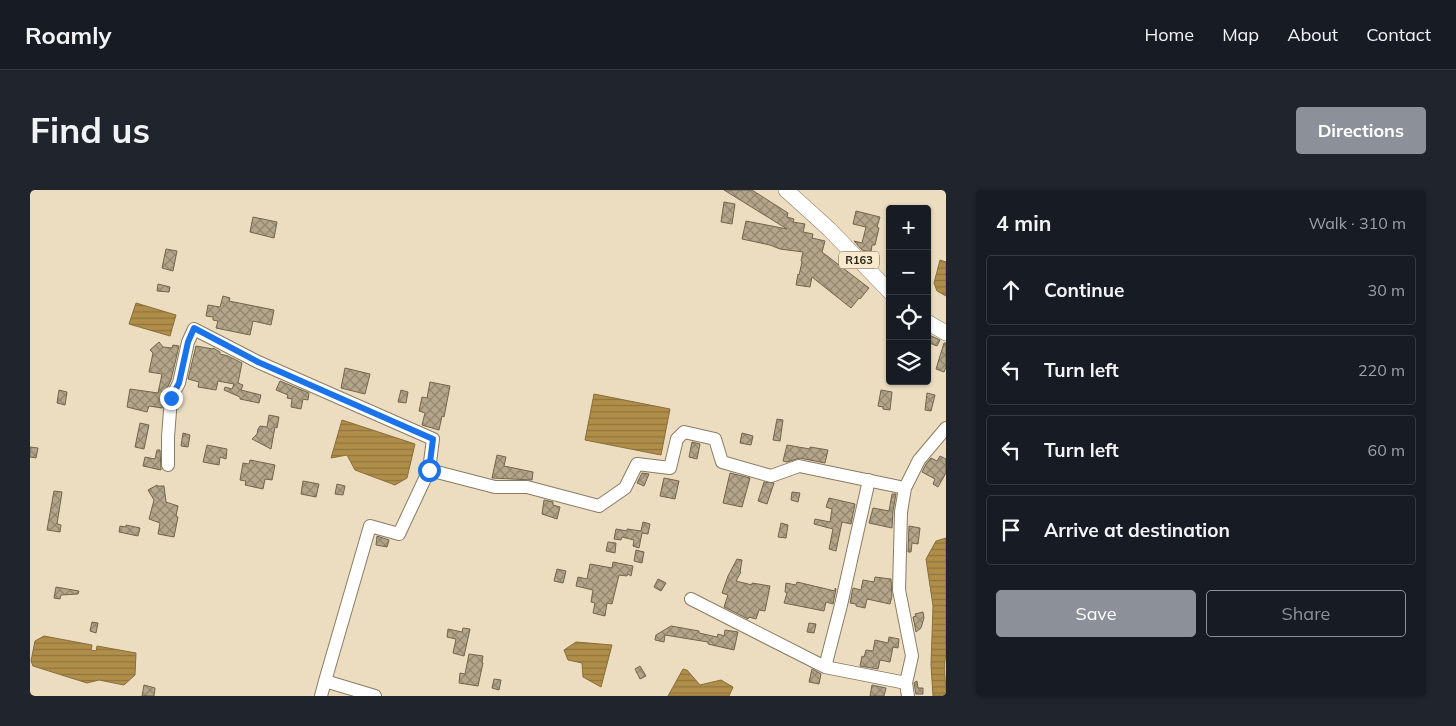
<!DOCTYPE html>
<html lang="en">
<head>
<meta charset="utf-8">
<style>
	:root { --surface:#171b24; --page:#20242c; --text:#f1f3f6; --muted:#9ea1a6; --line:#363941; --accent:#8c9099 }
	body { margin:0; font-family:Mulish,sans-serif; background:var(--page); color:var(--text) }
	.controls { position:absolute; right:15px; top:15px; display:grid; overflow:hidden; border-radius:5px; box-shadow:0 1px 4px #0004 }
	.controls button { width:45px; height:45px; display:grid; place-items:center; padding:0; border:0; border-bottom:1px solid var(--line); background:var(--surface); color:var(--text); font:25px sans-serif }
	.stop { position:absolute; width:15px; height:15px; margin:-11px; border:4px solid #1a73e8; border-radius:50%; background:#fff }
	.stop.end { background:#1a73e8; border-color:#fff; box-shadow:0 1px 5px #0008 }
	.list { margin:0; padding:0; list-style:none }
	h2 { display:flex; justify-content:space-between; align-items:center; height:65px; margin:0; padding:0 20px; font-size:21px }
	h2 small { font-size:16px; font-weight:400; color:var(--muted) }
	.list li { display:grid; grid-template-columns:32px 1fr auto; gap:15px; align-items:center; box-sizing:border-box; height:70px; margin:0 10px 10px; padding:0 10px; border:1px solid var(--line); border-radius:5px }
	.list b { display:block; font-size:19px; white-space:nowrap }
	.list em { font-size:16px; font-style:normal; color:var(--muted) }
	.actions { display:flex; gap:10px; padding:15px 20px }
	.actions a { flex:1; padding:11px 0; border:1px solid var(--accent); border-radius:5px; text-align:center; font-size:18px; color:var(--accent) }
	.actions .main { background:var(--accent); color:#fff }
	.icon { flex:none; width:28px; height:28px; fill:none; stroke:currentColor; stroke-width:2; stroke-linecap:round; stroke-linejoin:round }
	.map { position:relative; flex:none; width:916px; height:506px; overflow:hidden; border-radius:5px }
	header { display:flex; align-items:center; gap:30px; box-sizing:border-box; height:70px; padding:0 25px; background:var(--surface); border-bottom:1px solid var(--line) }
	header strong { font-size:24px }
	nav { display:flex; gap:28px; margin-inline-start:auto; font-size:18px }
	.intro { display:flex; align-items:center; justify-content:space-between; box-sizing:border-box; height:120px; padding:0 30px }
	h1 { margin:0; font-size:35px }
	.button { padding:12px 22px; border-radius:5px; background:var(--accent); color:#fff; font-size:18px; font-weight:700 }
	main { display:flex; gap:30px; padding:0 30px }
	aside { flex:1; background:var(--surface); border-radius:5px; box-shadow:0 1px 4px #0004 }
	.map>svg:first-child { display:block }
	.water { fill:url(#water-rules); stroke:#886e3b }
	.building { fill:url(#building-cross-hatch); stroke:#72654c }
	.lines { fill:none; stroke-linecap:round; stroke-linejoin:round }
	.minor-casing { stroke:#8a7c62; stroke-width:14 }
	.major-casing { stroke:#8a7c62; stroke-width:16 }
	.minor { stroke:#fff; stroke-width:12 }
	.major { stroke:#fff; stroke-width:15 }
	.route { stroke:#1a73e8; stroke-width:6 }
	.labels { text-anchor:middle; stroke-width:4.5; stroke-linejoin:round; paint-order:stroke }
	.shield { fill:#f9eace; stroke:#675f4f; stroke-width:1 }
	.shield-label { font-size:11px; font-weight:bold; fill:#292419 }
</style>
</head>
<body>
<header>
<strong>Roamly</strong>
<nav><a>Home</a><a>Map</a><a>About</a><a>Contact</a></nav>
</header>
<div class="intro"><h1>Find us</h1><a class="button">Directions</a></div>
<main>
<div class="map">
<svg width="916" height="506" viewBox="0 0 916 506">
	<defs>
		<pattern id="water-rules" width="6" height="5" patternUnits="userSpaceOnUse" patternTransform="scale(1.25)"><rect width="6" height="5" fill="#b08e49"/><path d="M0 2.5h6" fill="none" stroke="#8f743c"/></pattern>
		<pattern id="building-cross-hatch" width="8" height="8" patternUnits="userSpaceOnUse" patternTransform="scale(1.25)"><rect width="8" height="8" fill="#b3a58a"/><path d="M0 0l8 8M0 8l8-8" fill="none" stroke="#928670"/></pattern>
	</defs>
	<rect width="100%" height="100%" fill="#ecddc1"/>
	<path class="water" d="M910 70 916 72V106L907 101 904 93Z
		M106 113 146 125 140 146 99 134Z
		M564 204 640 219 631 265 555 250Z
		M312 230 385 254 377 288 365 295 325 280 317 265 301 268Z
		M916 348V464C913 478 916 491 916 506H903L901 475 903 416 896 369 906 351Z
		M14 446 62 455 61 460 66 461 67 456 106 463 105 485 94 495 69 490 57 493 3 476 1 471 5 451Z
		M546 452 582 455 571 497 553 487 552 473 538 470 534 460Z
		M653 479 657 480 670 495 691 490 703 497 699 506H638Z"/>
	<path class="building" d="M694 0H722L758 23 757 27 764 29 763 32 775 34 773 42 783 44 782 48 795 51 792 62 839 98 830 109 829 108 821 118 782 87 780 97 766 95 768 84 769 85 772 72 771 71 773 62 750 59 740 55 712 49 716 31 757 39Z
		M694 12 705 14 702 34 691 32Z
		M826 21 850 27 847 37 849 38 845 55H842L841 62 832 60 824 51 832 53 836 37 823 34Z
		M223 27 247 32 244 48 220 42Z
		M136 59 147 61 143 81 132 78Z
		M128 94 140 97 139 102 127 101Z
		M193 106 200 108 199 111 244 120 241 135 223 131 220 145 186 138 188 131 183 130V127L176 126 178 115 190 117Z
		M897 144 910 150 907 156 897 152Z
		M129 152 133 157 142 158 143 155 149 156 141 190 133 207 132 218 119 216 117 222 97 217 100 199 128 203 132 184 119 182 123 163 120 160Z
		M914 153H916V177L914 182 906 179Z
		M166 156 183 159V158L190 162V164L198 166 212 173 208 193 213 195 211 200 231 205 229 213 210 209V207L194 200 195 197 202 199 204 194 188 191 186 200 168 197 169 192 158 189Z
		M315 178 340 184 335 204 311 198Z
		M250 191 279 203 278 210 273 209 271 219 261 217 262 209 257 208 258 205 246 200Z
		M400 192 420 196 414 227 412 226 409 240 392 235 395 223 389 221 392 207 397 208Z
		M29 200 37 202 35 215 27 213Z
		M371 200 378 202 376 213 368 212Z
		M851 200 862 202 860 220 853 219V217L848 216Z
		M897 203 905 205 901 221 895 220Z
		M239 225 249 227 247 238 245 237 241 259 222 249 227 244 228 239 230 236 237 237Z
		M747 229 753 230 750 251 743 250Z
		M110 233 119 235 114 259 105 257Z
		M153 243 160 245 158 257 151 256Z
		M712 243 723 246 721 255 710 253Z
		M662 252 670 254 667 269 659 267Z
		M177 255 197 259 196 269 190 267 189 275 173 272Z
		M757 255 780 259V257L798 260 795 273 770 268 757 272 753 271Z
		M0 257 8 258 6 268 0 267Z
		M127 260H130L131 280 113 276 115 267 125 269Z
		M467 265 476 267 474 276 503 282 502 290 462 288Z
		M910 266 916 269V283L908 297 903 294 905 289 892 282 896 274 901 268 907 271Z
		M220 270 245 275 242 290 235 289 233 299 215 295 216 291 210 290 213 273 219 274Z
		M612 283 619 284 614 296 607 293Z
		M700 283 720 288 712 317 693 313Z
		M634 288 649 291 645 309 630 306Z
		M273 291 289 294 286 307 271 304Z
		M734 292 744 293 737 314 728 311Z
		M307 294 315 296 313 305 305 304Z
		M127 295V296H134L136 312 148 316 146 326 148 327 144 347 128 344 130 333 119 329 124 310 118 300Z
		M24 301 32 302 27 334 31 335 30 342 17 340Z
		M762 302 770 303 768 312 761 310Z
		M862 304H866L863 321 862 338 839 333 843 318 859 321Z
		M799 308 825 314 821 334 812 332 806 361 799 359 803 339 784 334 785 329 800 332 802 319 796 317Z
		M514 310 523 312V315L530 317 527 329 512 324Z
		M613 332 620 334 618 344 612 343 609 358 603 356 604 350 592 347 591 350 584 349 586 339 597 341V339L611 341Z
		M751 333 758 335 756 348 748 347Z
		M96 335 110 338 108 346 89 342 90 336 96 337Z
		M879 336 890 338 888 354 882 353 881 362H878Z
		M347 346 359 350 357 357 346 355Z
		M578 352 586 353 585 363 576 361Z
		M606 360 614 362 612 373 604 371Z
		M707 369 712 370 710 382H711L706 391 722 395V393L740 396 735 421 729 420 726 429 719 427 718 429 694 417 698 405 692 403 698 386Z
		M583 372 603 376 601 386 598 384 597 386 589 385 582 414 577 413 575 426 563 423 565 413 561 412 563 400 546 396 548 387 557 389 560 374 582 378Z
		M527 379 536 381 533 393 524 391Z
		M845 387 861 389 862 406 860 414 837 409 835 418 826 416V414L820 413 823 398 831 400 833 390 844 392Z
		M628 389 636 393 631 401 624 397Z
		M767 392 805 401V398L806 399 803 414 796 412 794 421 754 413 757 403 755 402 756 393 766 395Z
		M26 397 49 401 48 404 31 405 30 409 24 408Z
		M893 422 894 428 891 438 886 442 883 427 886 426 885 424Z
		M62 432 68 433 66 443 60 441Z
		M779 433 786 434 784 443 777 442Z
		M641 436 669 441V443L687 447 688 444 694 446 695 440 708 442 704 460 678 454V452L635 445 634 452 625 450 626 445Z
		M433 438 440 439 434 466 423 463 426 449 417 447 418 439 432 442Z
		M859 447 869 449 868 458 863 457 860 472 850 470 848 479 830 476 832 466 834 467 836 460 843 461 845 450 858 453Z
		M439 464 453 466 452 473H453L448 496 429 493 430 483 435 484Z
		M610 476 616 486 610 489 605 479Z
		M782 479 791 484 789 494 779 492Z
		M464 489 471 490 469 500 462 498Z
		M887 491 888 498H893V504H886L884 493 885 492Z
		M114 495 125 498 124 506H112Z
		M842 495 856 498 854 506H840Z"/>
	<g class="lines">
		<g class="minor-casing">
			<path id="minor" d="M138 275V247L141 208 149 193 158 152 164 139 228 172 403 249 399 280 369 344 340 336 295 491
				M399 280 465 297H497L569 316 595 298 607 274 640 278 647 249 654 242 685 249 692 272 741 286 769 276 875 298
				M839 290 811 415 795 477 876 493 878 506
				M661 409 795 477
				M876 493 882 466 869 400 871 322 875 298 889 270 916 238
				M291 506 295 491 345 506"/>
		</g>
		<g class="major-casing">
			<path id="major" d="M756 0 799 39 860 102
				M897 132 916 143"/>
		</g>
		<use href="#minor" class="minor"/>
		<use href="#major" class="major"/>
	</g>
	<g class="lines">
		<path class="route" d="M141 208 149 193 158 152 164 138 228 172 403 249 399 280"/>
	</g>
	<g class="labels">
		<rect class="shield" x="809" y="61.5" width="40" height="17" rx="4"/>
		<g class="shield-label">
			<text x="829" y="74">R163</text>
		</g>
	</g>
</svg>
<div class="controls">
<button>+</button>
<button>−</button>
<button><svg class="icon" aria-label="locate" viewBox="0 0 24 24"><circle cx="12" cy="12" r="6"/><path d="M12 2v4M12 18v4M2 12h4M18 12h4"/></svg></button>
<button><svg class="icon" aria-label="layers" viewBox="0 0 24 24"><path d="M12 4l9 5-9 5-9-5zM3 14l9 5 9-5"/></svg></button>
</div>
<div class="stop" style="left:399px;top:280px"></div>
<div class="stop end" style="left:141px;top:208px"></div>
</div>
<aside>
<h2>4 min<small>Walk · 310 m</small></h2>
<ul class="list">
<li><svg class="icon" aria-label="ahead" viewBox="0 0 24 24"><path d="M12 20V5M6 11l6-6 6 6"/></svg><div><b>Continue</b></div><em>30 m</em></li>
<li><svg class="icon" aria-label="left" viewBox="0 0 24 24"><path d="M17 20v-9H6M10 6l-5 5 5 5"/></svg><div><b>Turn left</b></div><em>220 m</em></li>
<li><svg class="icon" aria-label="left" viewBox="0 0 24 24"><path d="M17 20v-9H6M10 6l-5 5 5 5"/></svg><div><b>Turn left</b></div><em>60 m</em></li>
<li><svg class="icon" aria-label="arrive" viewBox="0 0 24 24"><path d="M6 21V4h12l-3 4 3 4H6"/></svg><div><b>Arrive at destination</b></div></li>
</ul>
<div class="actions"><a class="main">Save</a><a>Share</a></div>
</aside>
</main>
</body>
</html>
